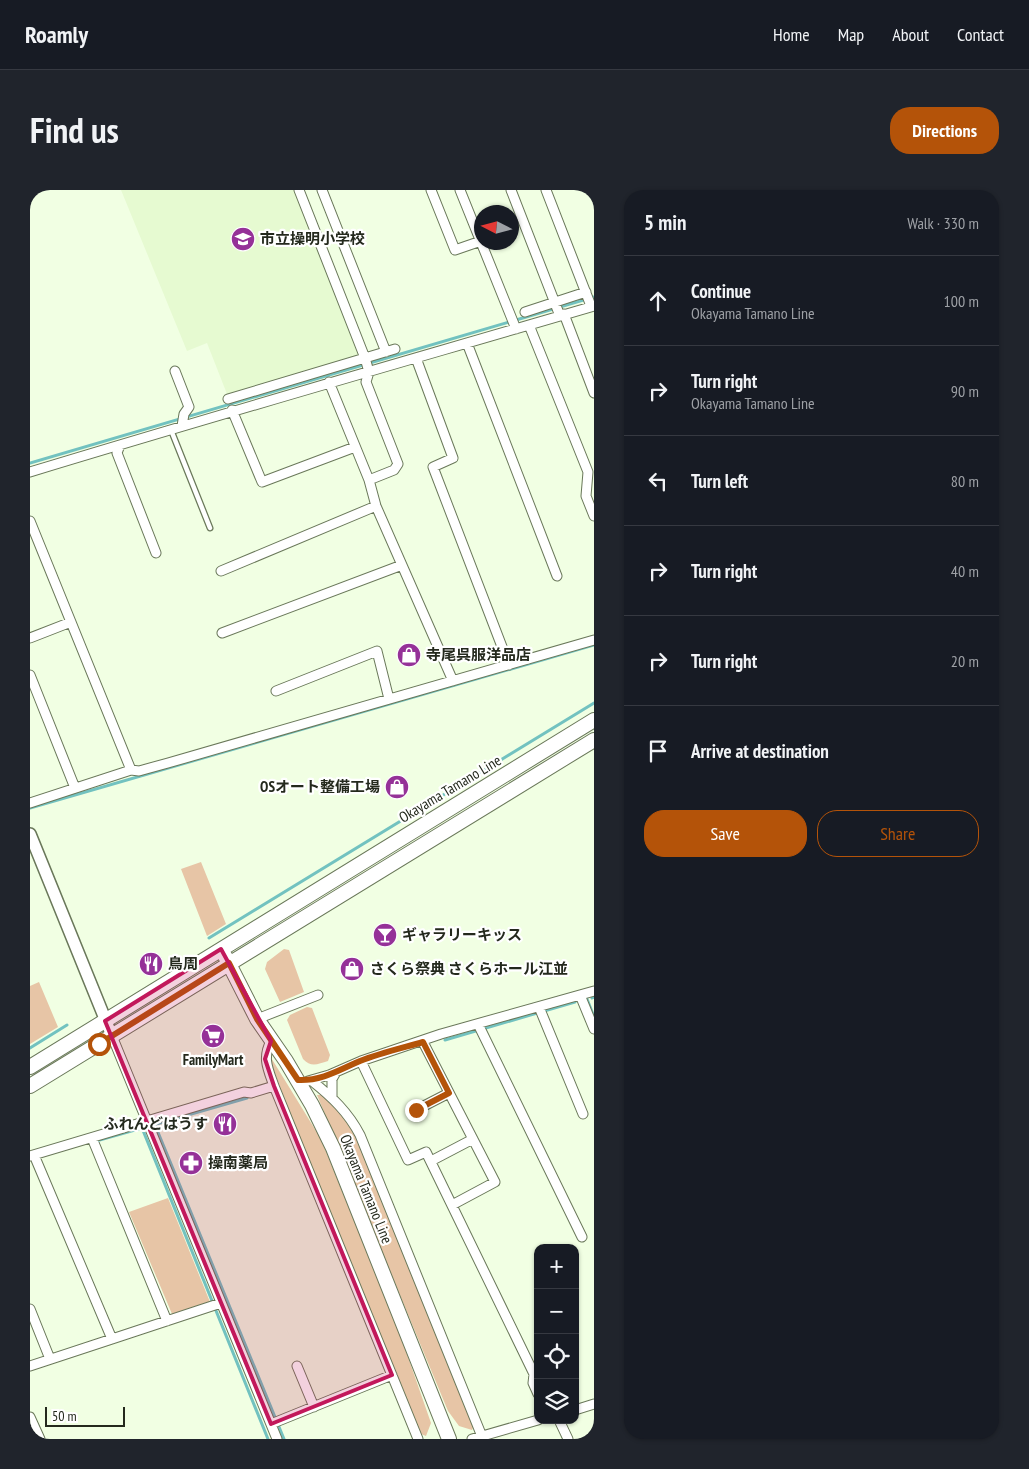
<!DOCTYPE html>
<html lang="en">
<head>
<meta charset="utf-8">
<style>
	:root { --surface:#171b24; --page:#20242c; --text:#f1f3f6; --muted:#9ea1a6; --line:#363941; --accent:#b45309 }
	body { margin:0; font-family:"PT Sans Narrow","Noto Sans JP",sans-serif; background:var(--page); color:var(--text) }
	.controls { position:absolute; right:15px; bottom:15px; display:grid; overflow:hidden; border-radius:10px; box-shadow:0 1px 4px #0004 }
	.controls button { width:45px; height:45px; display:grid; place-items:center; padding:0; border:0; border-bottom:1px solid var(--line); background:var(--surface); color:var(--text); font:25px sans-serif }
	.compass { position:absolute; left:444px; top:15px; width:45px; height:45px; border-radius:50%; background:var(--surface); box-shadow:0 1px 4px #0004; rotate:276deg }
	.scale { position:absolute; left:15px; bottom:12px; width:80px; box-sizing:border-box; padding-left:5px; border:2px solid #24291d; border-top:0; font-size:14px; line-height:18px; white-space:nowrap; color:#24291d; -webkit-text-stroke:4px #fff; paint-order:stroke }
	.stop { position:absolute; width:15px; height:15px; margin:-11px; border:4px solid #b45309; border-radius:50%; background:#fff }
	.stop.end { background:#b45309; border-color:#fff; box-shadow:0 1px 5px #0008 }
	.list { margin:0; padding:0; list-style:none }
	h2 { display:flex; justify-content:space-between; align-items:center; height:65px; margin:0; padding:0 20px; font-size:21px }
	h2 small { font-size:16px; font-weight:400; color:var(--muted) }
	.list li { display:grid; grid-template-columns:32px 1fr auto; gap:15px; align-items:center; box-sizing:border-box; height:90px; padding:0 20px; border-top:1px solid var(--line) }
	.list b { display:block; font-size:19px; white-space:nowrap }
	.list p { margin:0; font-size:16px; white-space:nowrap; color:var(--muted) }
	.list em { font-size:16px; font-style:normal; color:var(--muted) }
	.actions { display:flex; gap:10px; padding:15px 20px }
	.actions a { flex:1; padding:11px 0; border:1px solid var(--accent); border-radius:20px; text-align:center; font-size:18px; color:var(--accent) }
	.actions .main { background:var(--accent); color:#fff }
	.icon { flex:none; width:28px; height:28px; fill:none; stroke:currentColor; stroke-width:2; stroke-linecap:round; stroke-linejoin:round }
	.map { position:relative; flex:none; width:564px; height:1249px; overflow:hidden; border-radius:20px }
	header { display:flex; align-items:center; gap:30px; box-sizing:border-box; height:70px; padding:0 25px; background:var(--surface); border-bottom:1px solid var(--line) }
	header strong { font-size:24px }
	nav { display:flex; gap:28px; margin-inline-start:auto; font-size:18px }
	.intro { display:flex; align-items:center; justify-content:space-between; box-sizing:border-box; height:120px; padding:0 30px }
	h1 { margin:0; font-size:35px }
	.button { padding:12px 22px; border-radius:20px; background:var(--accent); color:#fff; font-size:18px; font-weight:700 }
	main { display:flex; gap:30px; padding:0 30px }
	aside { flex:1; background:var(--surface); border-radius:20px; box-shadow:0 1px 4px #0004 }
	.map>svg:first-child { display:block }
	.built { fill:#e6fad1 }
	.green { fill:#e7c5a6 }
	.lines { fill:none; stroke-linecap:round; stroke-linejoin:round }
	.stream { stroke:#72c2c0; stroke-width:3 }
	.lane-casing { stroke:#6a785a; stroke-width:7 }
	.street-casing { stroke:#6a785a; stroke-width:11 }
	.secondary-casing { stroke:#6a785a; stroke-width:14 }
	.primary-casing { stroke:#6a785a; stroke-width:16 }
	.lane { stroke:#fff; stroke-width:4.5 }
	.street { stroke:#fff; stroke-width:9 }
	.secondary { stroke:#fff; stroke-width:11 }
	.primary { stroke:#fff; stroke-width:14 }
	.route { stroke:#b45309; stroke-width:6 }
	.marked { fill:#c2185b; fill-opacity:0.2; stroke:#c2185b; stroke-width:4; stroke-linejoin:round }
	.labels { text-anchor:middle; stroke-width:4.5; stroke-linejoin:round; paint-order:stroke }
	.poi-label { font-size:15px; font-weight:bold; fill:#24291d; stroke:#fff; text-anchor:start }
	.street-label { font-size:15px; fill:#24291d; stroke:#fff }
</style>
</head>
<body>
<header>
<strong>Roamly</strong>
<nav><a>Home</a><a>Map</a><a>About</a><a>Contact</a></nav>
</header>
<div class="intro"><h1>Find us</h1><a class="button">Directions</a></div>
<main>
<div class="map">
<svg width="564" height="1249" viewBox="0 0 564 1249">
	<rect width="100%" height="100%" fill="#f1ffe3"/>
	<path class="built" d="M91 0H266L330 162 328 166 197 204 177 153 157 161Z"/>
	<path class="green" d="M171 672 196 734 177 746 151 679Z
		M254 759 259 760 274 802 250 812 235 779 237 772Z
		M9 792 28 837 0 854V796Z
		M277 817 282 818 300 865 298 871C288 874 281 878 273 869L257 830 260 825Z
		M240 866 291 949 370 1144 401 1233 396 1246 391 1244 266 941 239 867Z
		M287 905H293L316 930 327 949 444 1236 442 1240 429 1236 418 1221Z
		M138 1008 180 1112 142 1124 99 1022Z"/>
	<g class="lines">
		<path class="stream" d="M0 273 564 107
			M0 618 564 455
			M179 748 564 513
			M562 808 564 807
			M557 809 564 827
			M415 850 545 812
			M0 858 37 835
			M123 935 217 908
			M125 935 254 1249
			M112 938 238 1249
			M66 951 112 938"/>
		<g class="lane-casing">
			<path id="lane" d="M141 240 180 338"/>
		</g>
		<g class="street-casing">
			<path id="street" d="M269 0 335 168 339 182 336 192 368 274 364 280 339 290
				M292 0 356 162
				M401 0 425 60 451 51
				M430 0 486 139
				M481 0 530 126
				M516 0 561 116
				M495 122 556 102
				M534 124 564 203
				M499 135 558 282 556 306 564 326
				M437 153 527 386
				M386 168 423 268 403 277 479 475
				M145 181 159 217 154 224 152 236
				M299 192 339 290 346 316 423 491
				M198 209 365 159
				M202 220 232 292 325 257
				M90 255 87 263 126 363
				M0 282C187 225 376 171 564 116
				M0 331 101 580
				M191 381 346 316
				M192 443 372 375
				M0 448 41 432
				M0 485 45 598
				M246 501 347 461 359 509
				M0 613 101 580 109 581 138 573 564 450
				M550 805 564 839
				M509 817 553 924
				M227 829 288 805
				M448 834 552 1047
				M82 846 247 1249
				M241 851C232 868 238 879 244 896L388 1249
				M393 852 465 992 422 1015
				M331 871 378 970 396 962 504 1184 503 1193 508 1204
				M278 891 299 885 331 871 411 844 564 801
				M282 891C302 907 318 922 330 945L453 1249
				M302 906V889L306 882
				M386 920 419 903
				M62 948 137 1131
				M4 965 82 1149 191 1113
				M0 966 214 902 221 903 244 896
				M401 971 443 949
				M0 1119 20 1169
				M0 1176 82 1149
				M267 1176 284 1217
				M545 1220 564 1214
				M0 1227 10 1249
				M529 1230 538 1249
				M241 1234 362 1185
				M442 1249 508 1230"/>
		</g>
		<g class="secondary-casing">
			<path id="secondary" d="M0 644 82 846"/>
		</g>
		<g class="primary-casing">
			<path id="primary" d="M195 766 227 829 256 871 282 915 303 958 419 1249
				M0 877 564 530
				M0 896 564 550"/>
		</g>
		<use href="#lane" class="lane"/>
		<use href="#street" class="street"/>
		<use href="#secondary" class="secondary"/>
		<use href="#primary" class="primary"/>
	</g>
	<g class="lines">
		<path class="route" d="M69 854 199 773 227 829 268 890C292 891 309 880 330 871 350 863 372 858 393 852L419 903 386 920"/>
	</g>
	<path class="marked" d="M191 759 241 851 235 869 244 896 362 1185 241 1234 75 831Z"/>
	<defs>
		<g id="school-disc" transform="scale(1.25)"><circle r="9.5" fill="#953198" stroke="#fff"/><path d="M0-5L7-2L0 1L-7-2ZM-4 1L0 2.5L4 1V4Q0 6-4 4Z" fill="#fff"/></g>
		<g id="shop-disc" transform="scale(1.25)"><circle r="9.5" fill="#953198" stroke="#fff"/><path d="M-5-2.5h2.3a2.7 3.5 0 0 1 5.4 0H5L5.5 6h-11ZM-1.5-2.5h3a1.5 2.3 0 0 0-3 0Z" fill="#fff"/></g>
		<g id="bar-disc" transform="scale(1.25)"><circle r="9.5" fill="#953198" stroke="#fff"/><path d="M-6-5H6L.8 .8V4.5H3.5V6h-7V4.5H-.8V.8Z" fill="#fff"/></g>
		<g id="restaurant-disc" transform="scale(1.25)"><circle r="9.5" fill="#953198" stroke="#fff"/><path d="M-5-6h1v4h1v-4h1v4h1v-4h1v5L-1.5 .5V6h-2V.5L-5-1ZM5-6V6H3V1.5H1.5Q1.5-4 5-6Z" fill="#fff"/></g>
		<g id="supermarket-disc" transform="scale(1.25)"><circle r="9.5" fill="#953198" stroke="#fff"/><path d="M-6-5.5h2.5l.6 2H6L4.5 2H-2.5L-4.4-4H-6ZM-1.5 3.2a1.3 1.3 0 1 0 .1 0ZM3 3.2a1.3 1.3 0 1 0 .1 0Z" fill="#fff"/></g>
		<g id="pharmacy-disc" transform="scale(1.25)"><circle r="9.5" fill="#953198" stroke="#fff"/><path d="M-2-6h4v4h4v4h-4v4h-4v-4h-4v-4h4Z" fill="#fff"/></g>
	</defs>
	<g fill-rule="evenodd">
		<use href="#school-disc" x="213" y="49"/>
		<use href="#shop-disc" x="379" y="465"/>
		<use href="#shop-disc" x="367" y="597"/>
		<use href="#bar-disc" x="355" y="745"/>
		<use href="#restaurant-disc" x="121" y="774"/>
		<use href="#shop-disc" x="322" y="779"/>
		<use href="#supermarket-disc" x="183" y="846"/>
		<use href="#restaurant-disc" x="195" y="934"/>
		<use href="#pharmacy-disc" x="161" y="973"/>
	</g>
	<g class="labels">
		<g class="poi-label">
			<text x="230" y="54">市立操明小学校</text>
			<text x="396" y="470">寺尾呉服洋品店</text>
			<text x="350" y="602" text-anchor="end">OSオート整備工場</text>
			<text x="372" y="750">ギャラリーキッス</text>
			<text x="138" y="779">鳥周</text>
			<text x="340" y="784">さくら祭典 さくらホール江並</text>
			<text x="183" y="875" text-anchor="middle">FamilyMart</text>
			<text x="178" y="939" text-anchor="end">ふれんどはうす</text>
			<text x="178" y="978">操南薬局</text>
		</g>
		<g class="street-label">
			<text transform="translate(420 599) rotate(-31)" y="5">Okayama Tamano Line</text>
			<text transform="translate(336 999) rotate(68)" y="5">Okayama Tamano Line</text>
		</g>
	</g>
</svg>
<div class="controls">
<button>+</button>
<button>−</button>
<button><svg class="icon" aria-label="locate" viewBox="0 0 24 24"><circle cx="12" cy="12" r="6"/><path d="M12 2v4M12 18v4M2 12h4M18 12h4"/></svg></button>
<button><svg class="icon" aria-label="layers" viewBox="0 0 24 24"><path d="M12 4l9 5-9 5-9-5zM3 14l9 5 9-5"/></svg></button>
</div>
<svg class="compass" viewBox="-18 -18 36 36"><path d="M0-13l5 13h-10z" fill="#e53935"/><path d="M0 13l5-13h-10z" fill="#9ea1a6"/></svg>
<div class="scale">50 m</div>
<div class="stop" style="left:69px;top:854px"></div>
<div class="stop end" style="left:386px;top:920px"></div>
</div>
<aside>
<h2>5 min<small>Walk · 330 m</small></h2>
<ul class="list">
<li><svg class="icon" aria-label="ahead" viewBox="0 0 24 24"><path d="M12 20V5M6 11l6-6 6 6"/></svg><div><b>Continue</b><p>Okayama Tamano Line</p></div><em>100 m</em></li>
<li><svg class="icon" aria-label="right" viewBox="0 0 24 24"><path d="M7 20v-9h11M14 6l5 5-5 5"/></svg><div><b>Turn right</b><p>Okayama Tamano Line</p></div><em>90 m</em></li>
<li><svg class="icon" aria-label="left" viewBox="0 0 24 24"><path d="M17 20v-9H6M10 6l-5 5 5 5"/></svg><div><b>Turn left</b></div><em>80 m</em></li>
<li><svg class="icon" aria-label="right" viewBox="0 0 24 24"><path d="M7 20v-9h11M14 6l5 5-5 5"/></svg><div><b>Turn right</b></div><em>40 m</em></li>
<li><svg class="icon" aria-label="right" viewBox="0 0 24 24"><path d="M7 20v-9h11M14 6l5 5-5 5"/></svg><div><b>Turn right</b></div><em>20 m</em></li>
<li><svg class="icon" aria-label="arrive" viewBox="0 0 24 24"><path d="M6 21V4h12l-3 4 3 4H6"/></svg><div><b>Arrive at destination</b></div></li>
</ul>
<div class="actions"><a class="main">Save</a><a>Share</a></div>
</aside>
</main>
</body>
</html>
